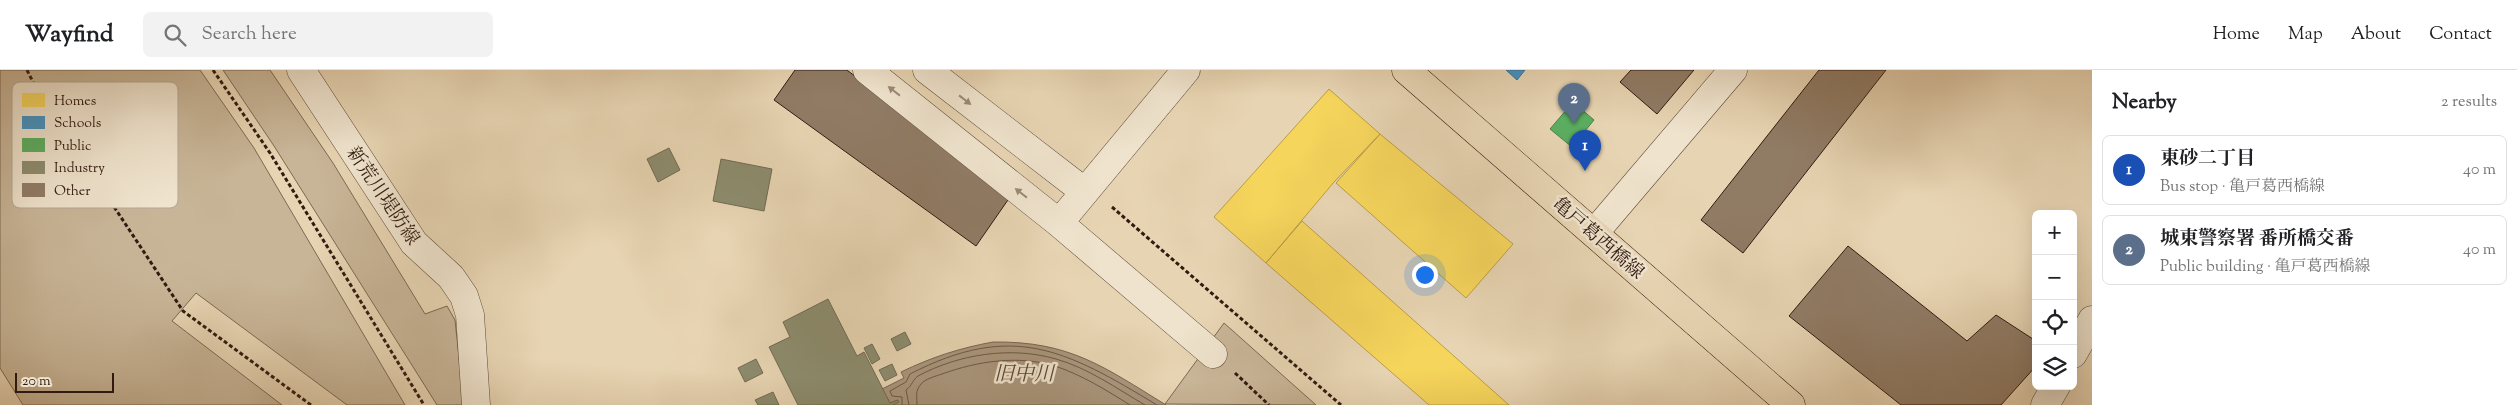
<!DOCTYPE html>
<html lang="en">
<head>
<meta charset="utf-8">
<style>
	:root { --surface:#fff; --page:#f2f2f2; --text:#202124; --muted:#757577; --line:#e0e0e0; --accent:#b45309 }
	body { margin:0; font-family:"Sorts Mill Goudy","Noto Serif JP",serif; background:var(--page); color:var(--text) }
	.controls { position:absolute; right:15px; bottom:15px; display:grid; overflow:hidden; border-radius:8px; box-shadow:0 5px 20px #0002 }
	.controls button { width:45px; height:45px; display:grid; place-items:center; padding:0; border:0; border-bottom:1px solid var(--line); background:var(--surface); color:var(--text); font:25px sans-serif }
	.scale { position:absolute; left:15px; bottom:12px; width:99px; box-sizing:border-box; padding-left:5px; border:2px solid #311b11; border-top:0; font-size:14px; line-height:18px; white-space:nowrap; color:#311b11; -webkit-text-stroke:4px #efe3cd; paint-order:stroke }
	.you { position:absolute; left:1424px; top:204px; width:18px; height:18px; margin:-12px; border:4px solid #fff; border-radius:50%; background:#1a73e8; box-shadow:0 0 0 8px #1a73e833 }
	.badge { display:grid; place-items:center; width:32px; height:32px; border-radius:50%; background:var(--accent); color:#fff; font-size:16px; font-weight:700 }
	.pin { position:absolute; translate:-50% -41px; filter:drop-shadow(0 1px 2px #0008) }
	.pin::after { content:''; position:absolute; top:26px; width:18px; height:15px; background:inherit; clip-path:polygon(0 0,100% 0,50% 100%) }
	.list { margin:0; padding:0; list-style:none }
	h2 { display:flex; justify-content:space-between; align-items:center; height:65px; margin:0; padding:0 20px; font-size:21px }
	h2 small { font-size:16px; font-weight:400; color:var(--muted) }
	.list li { display:grid; grid-template-columns:32px 1fr auto; gap:15px; align-items:center; box-sizing:border-box; height:70px; margin:0 10px 10px; padding:0 10px; border:1px solid var(--line); border-radius:8px }
	.list b { display:block; font-size:19px; white-space:nowrap }
	.list p { margin:0; font-size:16px; white-space:nowrap; color:var(--muted) }
	.list em { font-size:16px; font-style:normal; color:var(--muted) }
	.icon { flex:none; width:28px; height:28px; fill:none; stroke:currentColor; stroke-width:2; stroke-linecap:round; stroke-linejoin:round }
	.map { position:relative; flex:none; width:2092px; height:335px; overflow:hidden }
	header { display:flex; align-items:center; gap:30px; box-sizing:border-box; height:70px; padding:0 25px; background:var(--surface); border-bottom:1px solid var(--line) }
	header strong { font-size:24px }
	nav { display:flex; gap:28px; margin-inline-start:auto; font-size:18px }
	.search { width:350px; height:45px; background:var(--page); display:flex; align-items:center; gap:12px; box-sizing:border-box; padding:0 18px; border-radius:8px; color:var(--muted); font-size:19px }
	main { display:flex }
	aside { flex:1; background:var(--surface) }
	.map>svg:first-child { display:block }
	.green { fill:#c8b597; stroke:#7c6854 }
	.water { fill:#a9957b; stroke:#796451 }
	.homes { fill:#f6d55c; stroke:#bb9d46 }
	.schools { fill:#4393c3; stroke:#3e6f8e }
	.public { fill:#5aae61; stroke:#4e8249 }
	.industry { fill:#8c8c6e; stroke:#716a52 }
	.lines { fill:none; stroke-linecap:round; stroke-linejoin:round }
	.shore { stroke:#6d5846; stroke-width:1 }
	.building { fill:#907b65; stroke:#311b11 }
	.minor-casing { stroke:#5e4939; stroke-width:29 }
	.major-casing { stroke:#311b11; stroke-width:29 }
	.path { stroke:#311b11; stroke-width:3; stroke-dasharray:4 2.5; stroke-linecap:butt }
	.minor { stroke:#efe3cd; stroke-width:28 }
	.major { stroke:#e7d4b2; stroke-width:28 }
	.oneway { fill:#9a8978 }
	.labels { text-anchor:middle; stroke-width:5; stroke-linejoin:round; paint-order:stroke }
	.street-label { font-size:19px; fill:#311b11; stroke:#efe3cd }
	.water-label { font-size:20px; font-style:italic; fill:#5b4636; stroke:#efe3cd }
	.key { fill:#efe3cd; stroke:#b6a795; stroke-width:1 }
	.key-label { font-size:14px; fill:#311b11 }
</style>
</head>
<body>
<header>
<strong>Wayfind</strong>
<div class="search"><svg class="icon" aria-label="search" viewBox="0 0 24 24"><circle cx="10" cy="10" r="6"/><path d="M15 15l6 6"/></svg>Search here</div>
<nav><a>Home</a><a>Map</a><a>About</a><a>Contact</a></nav>
</header>
<main>
<div class="map">
<svg width="2092" height="335" viewBox="0 0 2092 335">
	<rect width="100%" height="100%" fill="#e7d4b2"/>
	<filter id="stains"><feTurbulence type="fractalNoise" baseFrequency=".004" numOctaves="4"/><feColorMatrix values="0 0 0 0 .2 0 0 0 0 .09 0 0 0 0 .02 0 0 0 .5 -.17"/></filter>
	<radialGradient id="worn" r=".72"><stop offset=".6" stop-color="#630" stop-opacity="0"/><stop offset="1" stop-color="#630" stop-opacity=".3"/></radialGradient>
	<path class="green" d="M0 0H200L254 78 405 335H347L196 223 172 251 282 335H23L0 298Z
		M223 0H270L333 93 425 244 447 236 455 250 464 335H437L274 76Z
		M1224 253 1316 335 1165 334Z"/>
	<path class="water" d="M993 272C1070 271 1104 297 1166 335H893L898 332 897 330 890 333 882 319 904 308 901 302C932 287 960 278 993 272Z"/>
	<path class="homes" d="M1329 19 1380 64 1334 112 1266 193 1214 147Z
		M1380 64 1513 174 1466 228 1336 113Z
		M1302 151 1509 335H1429L1266 193Z"/>
	<path class="schools" d="M1506 0H1525L1517 10Z"/>
	<path class="public" d="M1573 32 1594 50 1572 77 1550 59Z"/>
	<path class="industry" d="M669 78 680 100 658 112 647 89Z
		M721 89 772 99 764 141 713 131Z
		M828 229 857 286 864 282 890 333 898 330 899 332 893 335H798L769 277 790 267 783 252Z
		M905 262 911 274 897 281 891 269Z
		M872 274 880 289 872 294 864 278Z
		M756 289 763 303 745 312 738 298Z
		M892 294 897 305 885 311 879 300Z
		M773 322 779 335H758L755 330Z"/>
	<g class="lines">
		<path class="shore" d="M902 335V327L892 326 890 321 906 312 910 304C1013 251 1066 280 1157 335
			M909 335 906 320C912 316 913 309 918 306 959 284 1011 276 1056 289 1088 298 1116 318 1145 335
			M917 335C917 326 915 321 921 314 925 309 936 306 942 304 978 291 1018 285 1055 296 1082 305 1106 320 1130 335"/>
	</g>
	<path class="building" d="M795 0H847L1010 127 976 176 774 30Z
		M1631 0H1694L1657 44 1620 12Z
		M1819 0H1886L1743 183 1701 150Z
		M1848 176 1967 271 1996 245 2036 271V296L2001 335H1901L1789 246Z"/>
	<g class="lines">
		<g class="minor-casing">
			<path id="minor" d="M301 0 414 173 451 207 464 226 470 245 476 335
				M867 0 1059 153 1213 284
				M927 0 1085 122
				M1059 153 1186 0
				M1595 162 1733 0
				M2073 284 2092 250
				M2045 335 2056 316"/>
		</g>
		<g class="major-casing">
			<path id="major" d="M1406 0 1791 335"/>
		</g>
		<path class="path" d="M27 0 38 22 183 241 311 335
			M213 0 270 83 424 335
			M1112 137 1341 335
			M1235 303 1269 335"/>
		<use href="#minor" class="minor"/>
		<use href="#major" class="major"/>
	</g>
	<defs><path id="oneway-solid" d="M-6-.8H1V-3.2L6.5 0L1 3.2V.8H-6Z" transform="scale(1.25)"/></defs>
	<g class="oneway">
		<use href="#oneway-solid" transform="translate(894 21) rotate(-142)"/>
		<use href="#oneway-solid" transform="translate(965 30) rotate(38)"/>
		<use href="#oneway-solid" transform="translate(1021 123) rotate(-142)"/>
	</g>
	<g class="labels">
		<g class="street-label">
			<text transform="translate(384 125) rotate(56)" y="7">新荒川堤防線</text>
			<text transform="translate(1599 167) rotate(41)" y="7">亀戸葛西橋線</text>
		</g>
		<g class="water-label">
			<text x="1024" y="310">旧中川</text>
		</g>
	</g>
	<rect x="12" y="12" width="166" height="126" rx="8" class="key"/>
	<rect x="22" y="23" width="23" height="14" fill="#f6d55c"/>
	<rect x="22" y="46" width="23" height="13" fill="#4393c3"/>
	<rect x="22" y="68" width="23" height="14" fill="#5aae61"/>
	<rect x="22" y="91" width="23" height="13" fill="#8c8c6e"/>
	<rect x="22" y="113" width="23" height="14" fill="#907b65"/>
	<g class="key-label">
		<text x="54" y="35">Homes</text>
		<text x="54" y="57">Schools</text>
		<text x="54" y="80">Public</text>
		<text x="54" y="102">Industry</text>
		<text x="54" y="125">Other</text>
	</g>
	<rect width="100%" height="100%" filter="url(#stains)"/>
	<rect width="100%" height="100%" fill="url(#worn)"/>
</svg>
<div class="controls">
<button>+</button>
<button>−</button>
<button><svg class="icon" aria-label="locate" viewBox="0 0 24 24"><circle cx="12" cy="12" r="6"/><path d="M12 2v4M12 18v4M2 12h4M18 12h4"/></svg></button>
<button><svg class="icon" aria-label="layers" viewBox="0 0 24 24"><path d="M12 4l9 5-9 5-9-5zM3 14l9 5 9-5"/></svg></button>
</div>
<div class="scale">20 m</div>
<div class="you"></div>
<div class="pin badge" style="left:1585px;top:101px;background:#1a4fb4">1</div>
<div class="pin badge" style="left:1574px;top:54px;background:#5c6f8a">2</div>
</div>
<aside>
<h2>Nearby<small>2 results</small></h2>
<ul class="list">
<li><span class="badge" style="background:#1a4fb4">1</span><div><b>東砂二丁目</b><p>Bus stop · 亀戸葛西橋線</p></div><em>40 m</em></li>
<li><span class="badge" style="background:#5c6f8a">2</span><div><b>城東警察署 番所橋交番</b><p>Public building · 亀戸葛西橋線</p></div><em>40 m</em></li>
</ul>
</aside>
</main>
</body>
</html>
